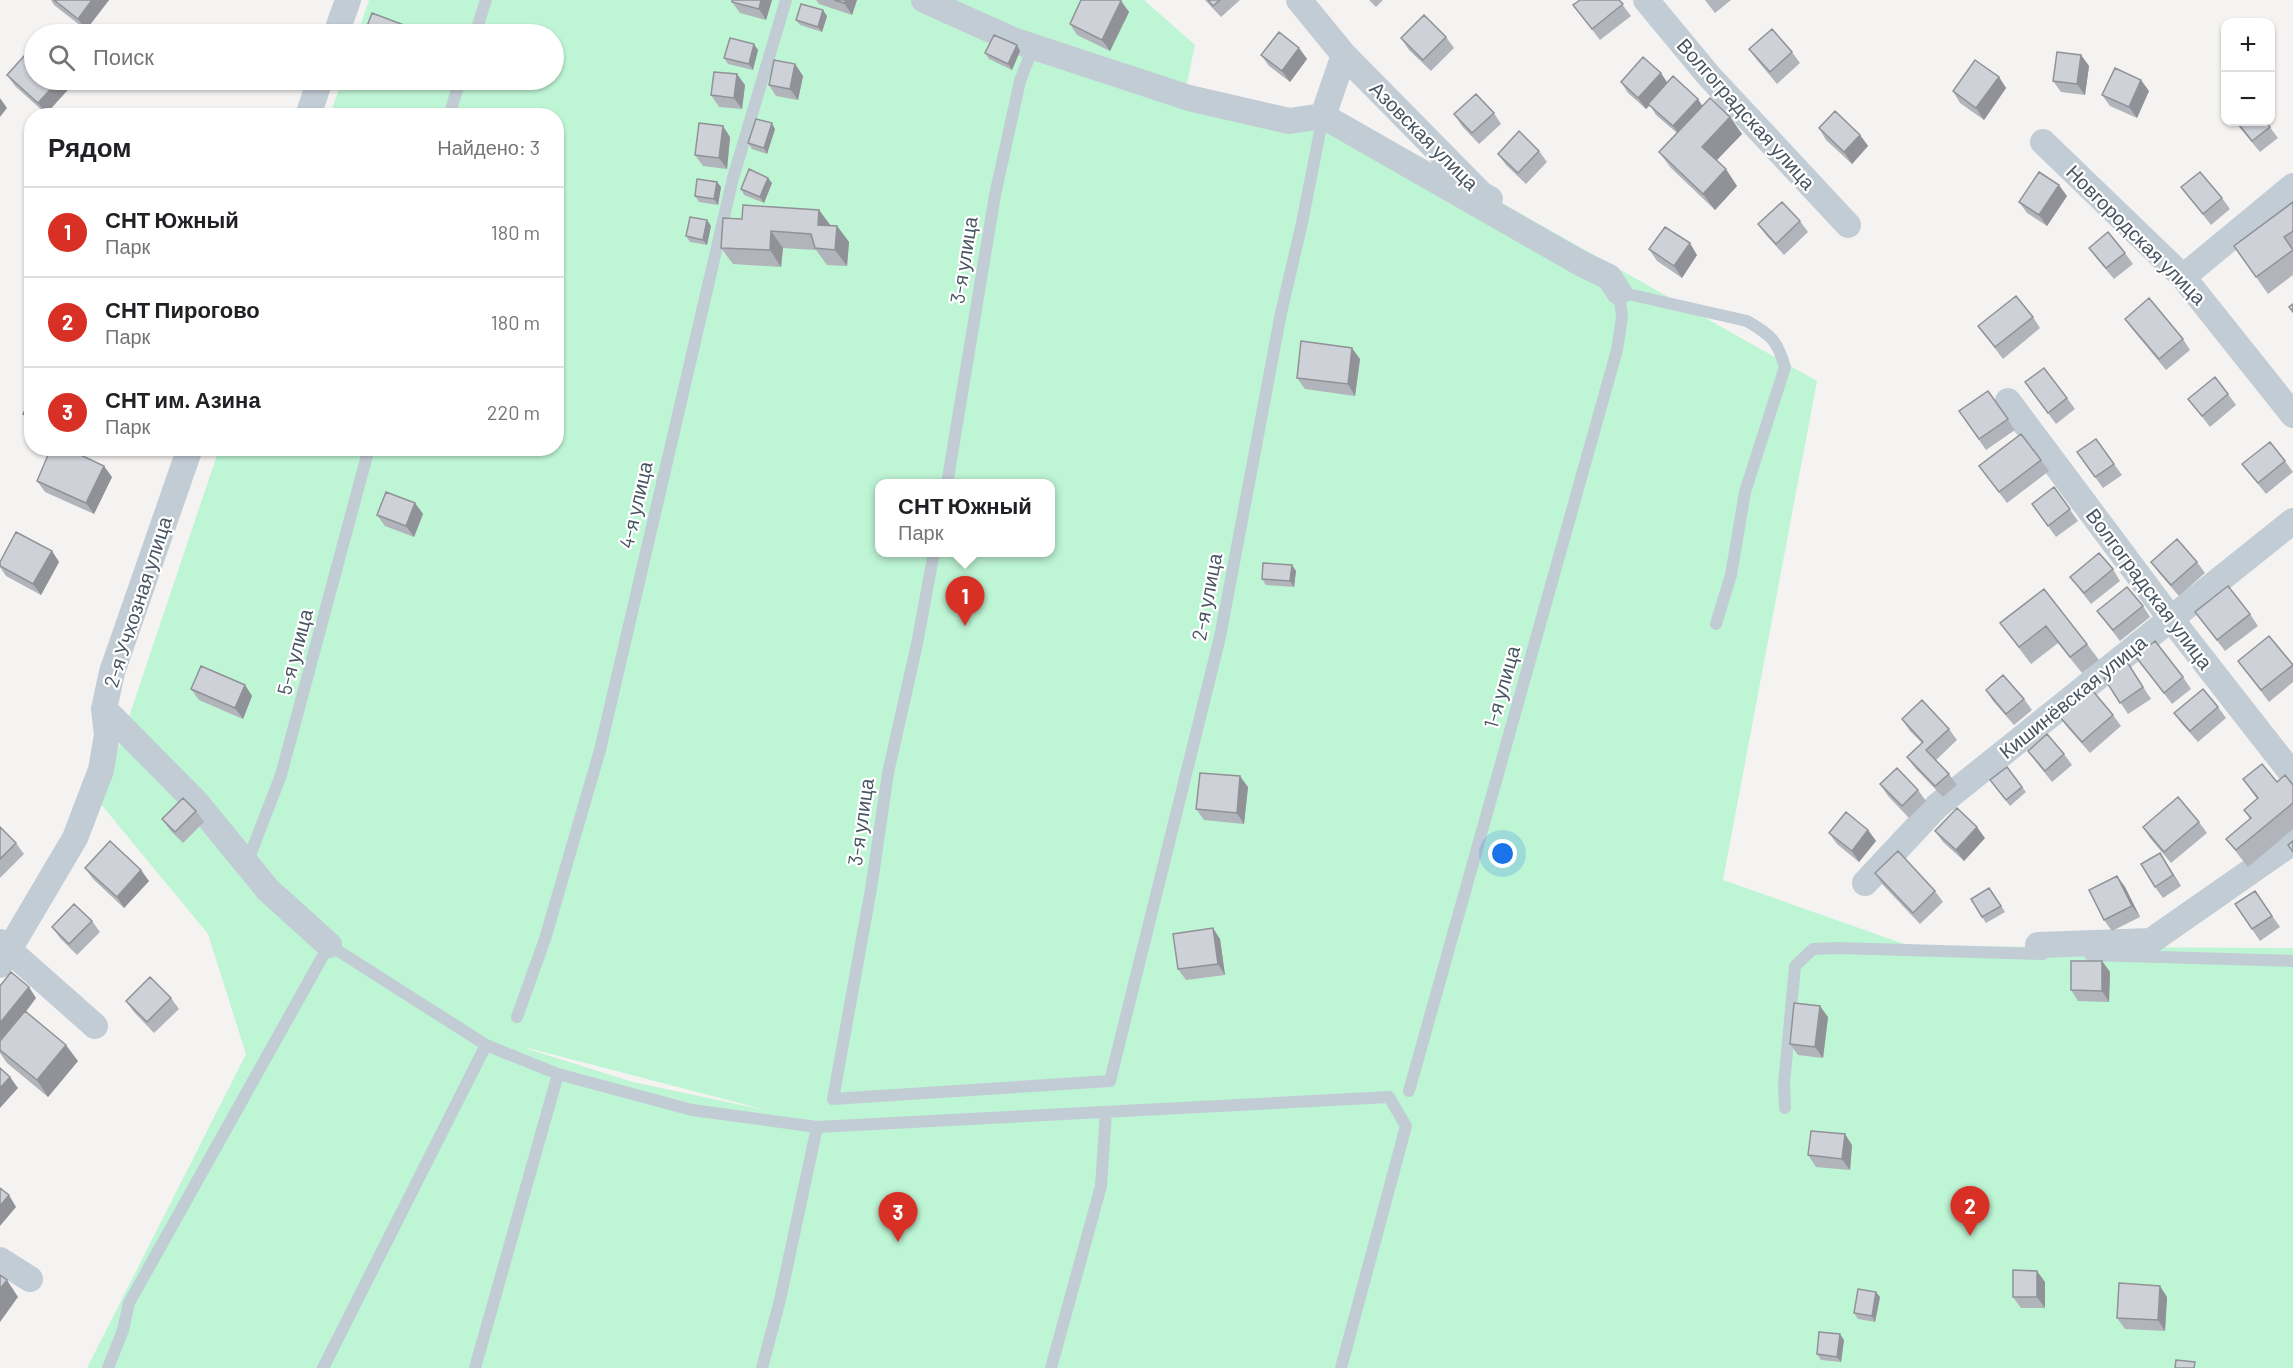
<!DOCTYPE html>
<html lang="ru">
<head>
<meta charset="utf-8">
<style>
	:root { --surface:#fff; --page:#f6f6f6; --text:#202124; --muted:#757577; --line:#e0e0e0; --accent:#d93025 }
	body { margin:0; font-family:Barlow,sans-serif; background:var(--page); color:var(--text) }
	.controls { position:absolute; right:18px; top:18px; display:grid; overflow:hidden; border-radius:12px; box-shadow:0 2px 4px #0004 }
	.controls button { width:54px; height:54px; display:grid; place-items:center; padding:0; border:0; border-bottom:2px solid var(--line); background:var(--surface); color:var(--text); font:30px sans-serif }
	.you { position:absolute; left:1503px; top:854px; width:21px; height:21px; margin:-15px; border:4px solid #fff; border-radius:50%; background:#1a73e8; box-shadow:0 0 0 9px #1a73e833 }
	.badge { display:grid; place-items:center; width:39px; height:39px; border-radius:50%; background:var(--accent); color:#fff; font-size:20px; font-weight:700 }
	.pin { position:absolute; translate:-50% -50px; filter:drop-shadow(0 2px 3px #0008) }
	.pin::after { content:''; position:absolute; top:32px; width:21px; height:18px; background:inherit; clip-path:polygon(0 0,100% 0,50% 100%) }
	.popup { position:absolute; left:875px; top:479px; width:180px; height:78px; box-sizing:border-box; display:grid; place-content:center; border-radius:12px; background:var(--surface); filter:drop-shadow(0 2px 4px #0005); font-size:20px; white-space:nowrap; color:var(--muted) }
	.popup b { font-size:22px; color:var(--text) }
	.popup::after { content:''; position:absolute; left:50%; top:100%; margin-left:-12px; border:12px solid transparent; border-top-color:var(--surface) }
	.list { margin:0; padding:0; list-style:none }
	h2 { display:flex; justify-content:space-between; align-items:center; height:78px; margin:0; padding:0 24px; font-size:26px }
	h2 small { font-size:20px; font-weight:400; color:var(--muted) }
	.list li { display:grid; grid-template-columns:39px 1fr auto; gap:18px; align-items:center; box-sizing:border-box; height:90px; padding:0 24px; border-top:2px solid var(--line) }
	.list b { display:block; font-size:22px; white-space:nowrap }
	.list p { margin:0; font-size:20px; white-space:nowrap; color:var(--muted) }
	.list em { font-size:20px; font-style:normal; color:var(--muted) }
	.icon { flex:none; width:33px; height:33px; fill:none; stroke:currentColor; stroke-width:2; stroke-linecap:round; stroke-linejoin:round }
	.map { position:relative; flex:none; width:2293px; height:1368px; overflow:hidden }
	.search { position:absolute; background:var(--surface); box-shadow:0 2px 4px #0004; left:24px; top:24px; width:540px; height:66px; display:flex; align-items:center; gap:15px; box-sizing:border-box; padding:0 21px; border-radius:33px; color:var(--muted); font-size:22px }
	.panel { position:absolute; background:var(--surface); box-shadow:0 2px 4px #0004; left:24px; top:108px; width:540px; height:348px; border-radius:24px }
	.map>svg:first-child { display:block }
	.green { fill:#bef5d5; fill-rule:evenodd }
	.lines { fill:none; stroke-linecap:round; stroke-linejoin:round }
	.lane { stroke:#c2ccd5; stroke-width:12 }
	.street { stroke:#c2ccd5; stroke-width:26 }
	.wall { fill:#b1b4ba }
	.shaded-wall { fill:#909297 }
	.building { fill:#ced1d8; stroke:#909297; stroke-width:1.5 }
	.labels { text-anchor:middle; stroke-width:4.5; stroke-linejoin:round; paint-order:stroke }
	.street-label { font-size:20px; fill:#485563; stroke:#fff }
</style>
</head>
<body>
<div class="map">
<svg width="2293" height="1368" viewBox="0 0 2293 1368">
	<rect width="100%" height="100%" fill="#f5f3f2"/>
	<path class="green" d="M369 0H1144L1195 45 1186 88 1364 125 1817 381 1723 880 1910 946 2293 948V1368H87L246 1054 208 934 100 803 219 449 556 448V116L330 115 342 80H554V34H357ZM880 484H1050V552H880ZM528 1049V1048L770 1111 633 1082Z"/>
	<g class="lines">
		<path class="lane" d="M475 34 486 0
			M449 116 460 80
			M947 484 995 195 1020 81 1033 47
			M934 552 917 644 888 773 871 889 833 1099 1110 1081 1220 637 1281 313 1302 223 1323 116
			M247 863 281 775 369 448
			M2090 955 2293 961
			M517 1017 545 939 600 750 733 178 786 0
			M1409 1091 1617 350 1622 317 1619 292 1747 321C1771 335 1777 340 1785 367L1745 492 1731 575 1716 624
			M1785 1108 1784 1084 1795 966 1813 949 1837 948 2043 954
			M108 1368 123 1330 129 1303 329 945 486 1045 558 1074 692 1110 817 1127 1389 1097 1406 1126 1341 1368
			M323 1368 486 1045
			M475 1368 558 1074
			M762 1368 780 1300 817 1127
			M1051 1368 1101 1186 1106 1112"/>
		<path class="street" d="M924 0 1013 40 1189 98 1289 121 1323 116 1582 264 1609 277 1619 292
			M1299 0 1344 55 1481 194 1490 199
			M1646 0 1709 76 1848 225
			M336 34 348 0
			M308 116 320 80
			M1323 116 1344 55
			M2043 142 2183 277 2293 415
			M2183 277 2293 186
			M2008 401 2171 619 2293 775
			M104 709 196 802 268 890 329 945
			M1865 883 1937 806 2293 521
			M0 942 95 1026
			M2038 945 2151 941 2293 842
			M0 965 75 838 101 770 107 735 104 709 112 672 190 448
			M0 1260 30 1279"/>
	</g>
	<path class="wall" d="M51 0H109L86 30 54 5Z
		M772 0 766 20 740 13 732 2Z
		M816 0H857L852 15 819 4Z
		M1205 0H1240L1221 17Z
		M1369 0H1383L1376 7Z
		M1619 0 1631 16 1600 40 1573 5Z
		M1705 0H1731L1715 13Z
		M1121 1 1129 12 1110 51 1077 35 1070 24Z
		M827 16 822 32 800 25 796 20Z
		M1446 37 1454 48 1431 71 1409 50 1401 38Z
		M34 45 46 114 15 86 7 75Z
		M1017 45 1020 51 1012 70 989 59 985 53Z
		M1299 48 1307 59 1290 82 1269 66 1261 55Z
		M1749 49 1792 52 1800 63 1777 84 1757 60Z
		M758 50 753 70 728 64 724 58Z
		M2081 55 2089 66 2085 95 2061 92 2053 81Z
		M795 64 803 76 798 100 776 96 769 85Z
		M1999 77 2006 88 1984 120 1960 103 1953 91Z
		M1621 82 1668 83 1702 106 1730 117 1742 134 1716 161 1737 186 1715 210 1671 168 1659 152 1677 133 1656 115 1650 105 1646 109 1628 93Z
		M745 85 742 109 719 107 711 95Z
		M2149 91 2137 118 2110 106 2102 95Z
		M1494 113 1501 124 1479 144 1462 126 1454 114Z
		M2235 122H2266L2278 138 2260 152Z
		M1819 128 1860 135 1868 146 1852 164 1826 140Z
		M775 129 767 154 752 149 748 143Z
		M730 137 727 169 703 166 695 155Z
		M1539 151 1547 162 1526 184 1506 165 1498 154Z
		M717 182 721 187 718 205 699 202 695 196Z
		M772 183 764 203 744 195 741 189Z
		M2181 187 2222 198 2230 209 2211 225Z
		M2067 196 2047 226 2027 213 2019 202Z
		M2293 202V275L2268 294 2234 246Z
		M819 210 830 225 837 226 849 242 847 266 827 265 816 250 783 248 781 267 733 264 721 248 742 219Z
		M1800 221 1808 232 1784 255 1766 235 1758 224Z
		M711 226 707 245 690 242 686 236Z
		M2089 248 2125 253 2133 264 2114 279 2097 259Z
		M1649 249 1697 255 1682 278 1657 261Z
		M2033 317 2040 328 2003 359 1978 326Z
		M2125 319 2183 339 2190 350 2166 370 2133 330Z
		M1360 359 1355 396 1305 389 1297 378Z
		M2025 382 2067 398 2075 409 2056 424Z
		M1988 391 2015 430 1986 450 1959 411Z
		M2228 394 2236 405 2210 427 2188 399Z
		M32 402V422L27 420 23 414Z
		M2096 439 2122 475 2103 488 2077 452Z
		M2041 460 2049 471 2007 503 1979 466Z
		M2285 461 2293 472 2266 494 2242 464Z
		M112 477 94 514 45 492 37 481Z
		M2054 487 2078 521 2056 537 2032 504Z
		M415 503 423 514 414 537 385 526 377 515Z
		M52 551 59 562 41 595 6 576 0 567V562Z
		M2151 562H2197L2205 573 2179 596 2159 573Z
		M1292 565 1296 571 1294 587 1266 585 1262 579Z
		M2113 569 2120 581 2091 604 2070 577Z
		M2044 589 2087 644 2099 660 2082 673 2058 643 2031 664 2000 623Z
		M2143 606 2150 617 2120 641 2097 611Z
		M2195 612 2250 614 2258 626 2225 651Z
		M2269 636 2293 666V682L2269 702 2238 661Z
		M2136 657 2183 677 2191 689 2172 704Z
		M2127 662 2151 699 2128 714 2104 678Z
		M245 685 252 696 243 719 199 700 191 689Z
		M1986 690 2024 699 2032 710 2014 725 1993 701Z
		M2218 707 2226 718 2198 742 2182 724 2174 713Z
		M2113 715 2121 726 2090 753 2068 728 2060 717Z
		M1902 719 1949 729 1957 740 1936 760 1949 774 1957 785 1943 797 1915 768 1907 757 1922 743 1910 731Z
		M2028 751 2064 754 2072 765 2052 782 2036 762Z
		M2007 767 2026 792 2010 806 1990 780Z
		M2243 779 2277 782 2293 785V829L2248 867 2226 839 2250 819 2244 810 2257 799Z
		M1880 784 1918 790 1926 801 1909 818 1888 796Z
		M1248 787 1244 824 1204 820 1196 809Z
		M196 811 204 822 183 843 170 830 162 819Z
		M2199 822 2207 833 2171 863 2150 838 2143 827Z
		M0 827 16 843 24 854 0 878Z
		M1868 830 1876 841 1859 862 1837 844 1829 833Z
		M1935 831 1985 838 1964 861 1943 842Z
		M2160 853 2181 886 2163 898 2155 887Z
		M85 868 149 881 124 908 93 879Z
		M1875 873 1935 891 1943 902 1920 924 1882 884Z
		M2117 876 2125 887 2140 917 2112 931 2104 920Z
		M2255 891 2280 927 2260 941 2235 904Z
		M1993 893 2005 912 1986 923 1982 917Z
		M92 921 100 932 77 955 60 938 52 927Z
		M1220 939 1225 975 1186 980 1178 969Z
		M2102 961 2110 972 2109 1002 2078 1001 2071 990Z
		M0 986 36 998 26 1012 78 1061 48 1097 7 1063 0 1053V1041L1 1040 0 1039Z
		M171 998 179 1009 154 1033 134 1012 126 1001Z
		M1828 1017 1823 1058 1798 1055 1790 1044Z
		M1852 1145 1850 1170 1816 1167 1808 1155Z
		M2045 1282V1308H2021L2013 1297Z
		M1880 1297 1875 1322 1858 1319 1854 1313Z
		M2167 1297 2165 1331 2125 1329 2117 1318Z
		M1844 1340 1841 1362 1821 1360 1817 1354Z"/>
	<path class="shaded-wall" d="M92 0H109L86 30 78 19Z
		M761 0H772L766 20 759 9Z
		M846 0H857L852 15 844 3Z
		M1121 1 1129 12 1110 51 1102 40Z
		M823 10 827 16 822 32 818 27Z
		M409 27 414 34H406Z
		M754 44 758 50 753 70 749 64Z
		M1017 45 1020 51 1012 70 1008 64Z
		M1299 48 1307 59 1290 82 1282 71Z
		M2081 55 2089 66 2085 95 2077 84Z
		M795 64 803 76 798 100 790 89Z
		M1661 73 1669 85 1646 109 1638 98Z
		M737 74 745 85 742 109 734 98Z
		M1999 77 2006 88 1984 120 1976 108Z
		M59 80H77L46 114 38 103Z
		M2141 80 2149 91 2137 118 2129 107Z
		M0 98 7 108 0 117Z
		M1698 99 1705 110 1681 137 1673 126Z
		M1730 117 1742 134 1713 164 1702 147Z
		M772 123 775 129 767 154 764 148Z
		M723 126 730 137 727 169 719 158Z
		M1860 135 1868 146 1852 164 1844 152Z
		M1726 169 1737 186 1715 210 1703 194Z
		M768 178 772 183 764 203 760 197Z
		M717 182 721 187 718 205 714 199Z
		M2059 185 2067 196 2047 226 2039 215Z
		M819 210 831 226 818 225Z
		M707 220 711 226 707 245 703 240Z
		M837 226 849 242 847 266 835 250Z
		M771 231 783 248 781 267 770 250Z
		M1690 243 1697 255 1682 278 1674 266Z
		M1352 348 1360 359 1355 396 1348 384Z
		M104 466 112 477 94 514 86 503Z
		M415 503 423 514 414 537 406 526Z
		M52 551 59 562 41 595 33 584Z
		M1292 565 1296 571 1294 587 1290 581Z
		M245 685 252 696 243 719 235 708Z
		M1240 776 1248 787 1244 824 1237 813Z
		M1977 827 1985 838 1964 861 1956 850Z
		M1868 830 1876 841 1859 862 1852 851Z
		M2160 853 2181 886 2173 875Z
		M141 870 149 881 124 908 117 897Z
		M2117 876 2125 887 2140 917 2132 906Z
		M1213 928 1220 939 1225 975 1218 964Z
		M2102 961 2110 972 2109 1002 2102 991Z
		M29 987 36 998 2 1041 0 1038V1023Z
		M1820 1006 1828 1017 1823 1058 1815 1047Z
		M66 1045 78 1061 48 1097 37 1080Z
		M10 1077 18 1088 0 1108V1088Z
		M1845 1134 1852 1145 1850 1170 1842 1159Z
		M9 1195 16 1207 0 1226V1206Z
		M2037 1271 2045 1282V1308L2037 1297Z
		M7 1280 18 1297 0 1322V1289Z
		M2160 1286 2167 1297 2165 1331 2158 1320Z
		M1876 1292 1880 1297 1875 1322 1872 1316Z
		M1840 1334 1844 1340 1841 1362 1837 1357Z"/>
	<path class="building" d="M54 0H92L78 19Z
		M732 0H761L759 9 732 2Z
		M834 0H846L844 3Z
		M1081 0H1119L1121 1 1102 40 1070 24Z
		M1208 0H1220L1213 6Z
		M1580 0H1619L1623 4 1592 29 1573 5Z
		M801 4 823 10 818 27 796 20Z
		M372 13 409 27 406 34H364Z
		M1424 15 1446 37 1423 60 1401 38Z
		M1772 29 1792 52 1770 72 1749 49Z
		M1279 32 1299 48 1282 71 1261 55Z
		M994 35 1017 45 1008 64 985 53Z
		M730 38 754 44 749 64 724 58Z
		M34 45V80H59L38 103 7 75Z
		M2057 52 2081 55 2077 84 2053 81Z
		M1643 57 1661 73 1638 98 1621 82Z
		M774 60 795 64 790 89 769 85Z
		M1975 60 1999 77 1976 108 1953 91Z
		M2115 68 2141 80 2129 107 2102 95Z
		M714 72 737 74 734 98 711 95Z
		M1673 76 1698 99 1673 126 1648 104Z
		M1476 94 1494 113 1472 133 1454 114Z
		M1710 98 1730 117 1702 147 1726 169 1703 194 1659 152Z
		M1835 111 1860 135 1844 152 1819 128Z
		M756 119 772 123 764 148 748 143Z
		M2237 122H2266L2270 127 2252 141Z
		M699 123 723 126 719 158 695 155Z
		M1519 131 1539 151 1518 173 1498 154Z
		M749 169 768 178 760 197 741 189Z
		M2039 172 2059 185 2039 215 2019 202Z
		M2200 172 2222 198 2203 214 2181 187Z
		M697 179 717 182 714 199 695 196Z
		M1782 202 1800 221 1776 244 1758 224Z
		M2293 202V231L2284 237 2293 250 2256 277 2234 246Z
		M743 205 819 210 818 225 837 226 835 250 815 248 811 234 771 231 770 250 721 248 723 218 742 219Z
		M690 217 707 220 703 240 686 236Z
		M1665 227 1690 243 1674 266 1649 249Z
		M2108 232 2125 253 2106 268 2089 248Z
		M2016 296 2033 317 1995 347 1978 326Z
		M2149 298 2183 339 2159 359 2125 319Z
		M2293 304V312L2289 307Z
		M1301 341 1352 348 1348 384 1297 378Z
		M2044 368 2067 398 2048 413 2025 382Z
		M2215 377 2228 394 2202 416 2188 399Z
		M1988 391 2008 419 1979 439 1959 411Z
		M30 401 32 402V419L23 414Z
		M2021 434 2041 460 1999 492 1979 466Z
		M2096 439 2114 464 2095 477 2077 452Z
		M2270 442 2285 461 2258 483 2242 464Z
		M51 448H66L104 466 86 503 37 481Z
		M2054 487 2070 509 2048 526 2032 504Z
		M386 492 415 503 406 526 377 515Z
		M16 532 52 551 33 584 0 566V562Z
		M2177 539 2197 562 2171 585 2151 562Z
		M2099 553 2113 569 2084 593 2070 577Z
		M1263 563 1292 565 1290 581 1262 579Z
		M2228 586 2250 614 2217 640 2195 612Z
		M2127 587 2143 606 2113 630 2097 611Z
		M2044 589 2087 644 2070 657 2046 626 2019 647 2000 623Z
		M2269 636 2293 665 2261 690 2238 661Z
		M2155 641 2183 677 2164 693 2136 657Z
		M2127 662 2143 687 2120 703 2104 678Z
		M201 666 245 685 235 708 191 689Z
		M2003 675 2024 699 2006 714 1986 690Z
		M2203 689 2218 707 2190 731 2174 713Z
		M2092 690 2113 715 2082 742 2060 717Z
		M1922 700 1949 729 1926 750 1949 774 1935 786 1907 757 1923 742 1902 719Z
		M2047 734 2064 754 2045 771 2028 751Z
		M2262 764 2277 782 2285 775 2293 785V803L2236 850 2226 839 2251 818 2244 810 2258 798 2243 779Z
		M2007 767 2022 787 2006 800 1990 780Z
		M1897 768 1918 790 1902 806 1880 784Z
		M1200 773 1240 776 1237 813 1196 809Z
		M2178 797 2199 822 2164 852 2143 827Z
		M183 798 196 811 175 832 162 819Z
		M1957 808 1977 827 1956 850 1935 831Z
		M1846 812 1868 830 1852 851 1829 833Z
		M0 827 16 843 0 859Z
		M110 841 141 870 117 897 85 868Z
		M2293 841V852L2288 845Z
		M1898 851 1935 891 1913 913 1875 873Z
		M2160 853 2173 875 2155 887 2141 864Z
		M2117 876 2132 906 2104 920 2089 890Z
		M1989 888 2001 906 1982 917 1971 899Z
		M2255 891 2272 916 2252 929 2235 904Z
		M74 904 92 921 69 944 52 927Z
		M1213 928 1218 964 1178 969 1173 934Z
		M2071 961H2102V991L2071 990Z
		M11 972 29 987 0 1023V986Z
		M150 977 171 998 147 1022 126 1001Z
		M1794 1003 1820 1006 1815 1047 1790 1044Z
		M25 1011 66 1045 37 1080 0 1050V1041Z
		M0 1068 10 1077 0 1088Z
		M1811 1131 1845 1134 1842 1159 1808 1155Z
		M0 1188 9 1195 0 1206Z
		M2013 1270 2037 1271V1297H2013Z
		M0 1275 7 1280 0 1289Z
		M2119 1283 2160 1286 2158 1320 2117 1318Z
		M1858 1289 1876 1292 1872 1316 1854 1313Z
		M1819 1332 1840 1334 1837 1357 1817 1354Z
		M2176 1360 2195 1362 2194 1368H2175Z"/>
	<g class="labels">
		<g class="street-label">
			<text transform="translate(1746 114) rotate(48)" y="7">Волгоградская улица</text>
			<text transform="translate(1424 136) rotate(45)" y="7">Азовская улица</text>
			<text transform="translate(2136 235) rotate(45)" y="7">Новгородская улица</text>
			<text transform="translate(964 260) rotate(-81)" y="7">3-я улица</text>
			<text transform="translate(636 505) rotate(-77)" y="7">4-я улица</text>
			<text transform="translate(2149 589) rotate(53)" y="7">Волгоградская улица</text>
			<text transform="translate(1207 597) rotate(-79)" y="7">2-я улица</text>
			<text transform="translate(138 602) rotate(-72)" y="7">2-я Учхозная улица</text>
			<text transform="translate(295 652) rotate(-75)" y="7">5-я улица</text>
			<text transform="translate(1502 687) rotate(-74)" y="7">1-я улица</text>
			<text transform="translate(2073 697) rotate(-39)" y="7">Кишинёвская улица</text>
			<text transform="translate(861 822) rotate(-82)" y="7">3-я улица</text>
		</g>
	</g>
</svg>
<div class="controls">
<button>+</button>
<button>−</button>
</div>
<div class="you"></div>
<div class="pin badge" style="left:965px;top:626px">1</div>
<div class="popup"><b>СНТ Южный</b>Парк</div>
<div class="pin badge" style="left:1970px;top:1236px">2</div>
<div class="pin badge" style="left:898px;top:1242px">3</div>
<div class="search"><svg class="icon" aria-label="search" viewBox="0 0 24 24"><circle cx="10" cy="10" r="6"/><path d="M15 15l6 6"/></svg>Поиск</div>
<section class="panel">
<h2>Рядом<small>Найдено: 3</small></h2>
<ul class="list">
<li><span class="badge">1</span><div><b>СНТ Южный</b><p>Парк</p></div><em>180 m</em></li>
<li><span class="badge">2</span><div><b>СНТ Пирогово</b><p>Парк</p></div><em>180 m</em></li>
<li><span class="badge">3</span><div><b>СНТ им. Азина</b><p>Парк</p></div><em>220 m</em></li>
</ul>
</section>
</div>
</body>
</html>
